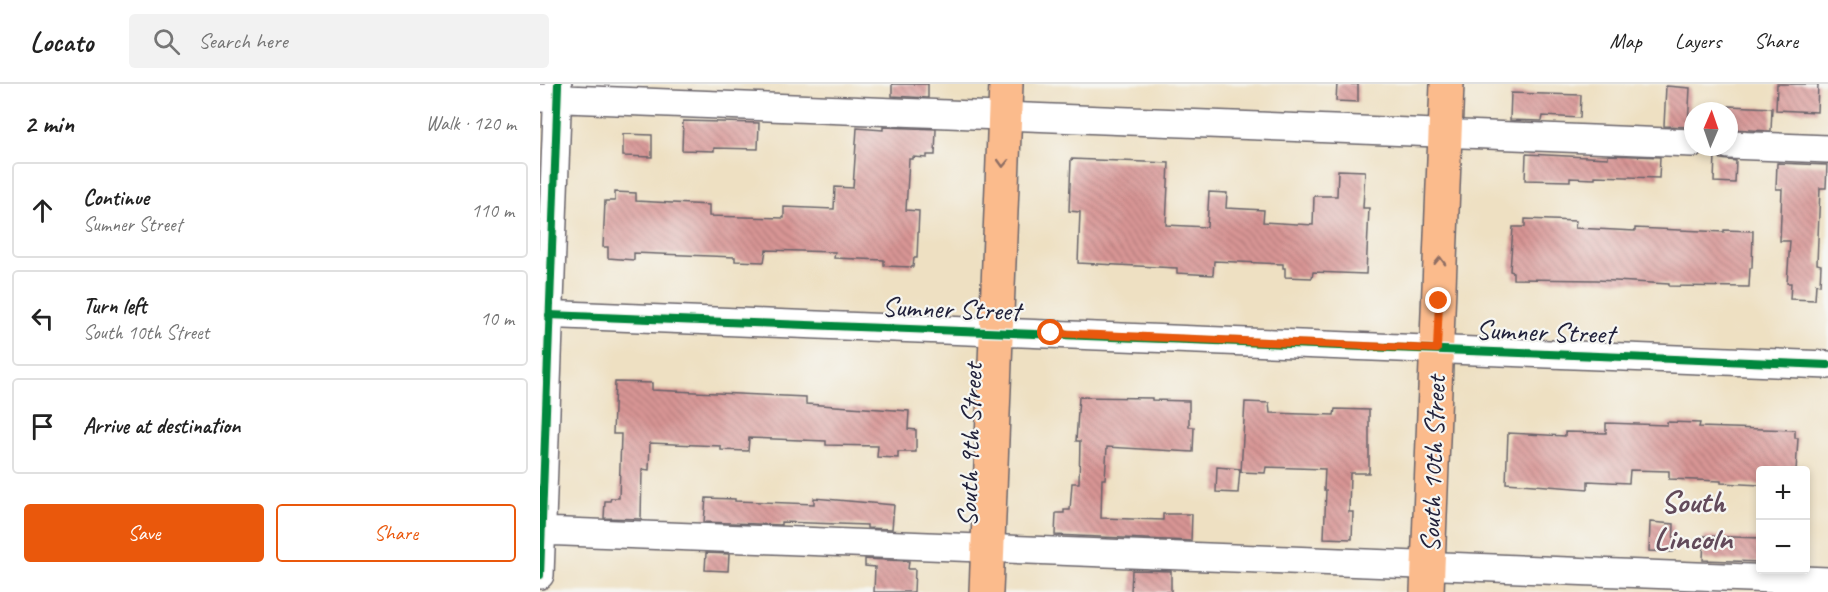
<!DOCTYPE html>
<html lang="en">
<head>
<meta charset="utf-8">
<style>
	:root { --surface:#fff; --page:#f2f2f2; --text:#222; --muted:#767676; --line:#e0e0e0; --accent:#ea580c }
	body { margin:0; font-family:Caveat,sans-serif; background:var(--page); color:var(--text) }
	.controls { position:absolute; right:18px; bottom:18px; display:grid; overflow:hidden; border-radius:6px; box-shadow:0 3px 9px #0003 }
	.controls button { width:54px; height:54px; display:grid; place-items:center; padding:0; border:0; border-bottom:2px solid var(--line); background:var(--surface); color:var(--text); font:30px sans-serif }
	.compass { position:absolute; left:1144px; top:18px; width:54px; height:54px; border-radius:50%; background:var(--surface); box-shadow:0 3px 9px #0003; rotate:2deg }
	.stop { position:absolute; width:18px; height:18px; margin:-14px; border:4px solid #ea580c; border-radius:50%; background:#fff }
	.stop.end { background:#ea580c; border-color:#fff; box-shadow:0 2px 6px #0008 }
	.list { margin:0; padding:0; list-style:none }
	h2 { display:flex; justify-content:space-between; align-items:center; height:78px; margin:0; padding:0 24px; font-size:26px }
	h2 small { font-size:20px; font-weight:400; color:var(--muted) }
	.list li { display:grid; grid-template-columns:39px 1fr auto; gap:18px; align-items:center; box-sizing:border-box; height:96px; margin:0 12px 12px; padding:0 12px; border:2px solid var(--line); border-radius:6px }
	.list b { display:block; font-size:22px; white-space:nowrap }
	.list p { margin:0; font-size:20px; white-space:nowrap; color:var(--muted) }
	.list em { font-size:20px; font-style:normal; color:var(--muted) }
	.actions { display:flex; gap:12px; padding:18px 24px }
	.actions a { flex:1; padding:14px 0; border:2px solid var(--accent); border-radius:6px; text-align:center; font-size:21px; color:var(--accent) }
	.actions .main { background:var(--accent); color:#fff }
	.icon { flex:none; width:33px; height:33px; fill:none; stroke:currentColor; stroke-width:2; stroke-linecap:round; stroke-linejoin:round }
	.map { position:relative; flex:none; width:1288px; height:508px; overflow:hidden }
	header { display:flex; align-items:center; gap:36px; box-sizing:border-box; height:84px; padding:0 30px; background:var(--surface); border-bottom:2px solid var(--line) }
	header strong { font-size:28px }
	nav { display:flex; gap:33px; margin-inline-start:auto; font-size:21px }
	.search { width:420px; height:54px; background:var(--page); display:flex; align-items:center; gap:15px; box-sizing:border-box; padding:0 21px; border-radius:6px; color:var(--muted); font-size:22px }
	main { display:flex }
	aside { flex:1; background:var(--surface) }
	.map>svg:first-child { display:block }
	.building { fill:url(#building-back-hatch) }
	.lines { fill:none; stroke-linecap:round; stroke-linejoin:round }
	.minor-casing { stroke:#69646a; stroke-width:30 }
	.major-casing { stroke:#69646a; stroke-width:36 }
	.minor { stroke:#fff; stroke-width:27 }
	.major { stroke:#fbbb8c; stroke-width:33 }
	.cycleway-casing { stroke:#f6f6f2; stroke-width:11 }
	.cycleway { stroke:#00873e; stroke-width:8 }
	.oneway { stroke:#8e6e64 }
	.route { stroke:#ea580c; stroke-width:8 }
	.labels { text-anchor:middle; stroke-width:4.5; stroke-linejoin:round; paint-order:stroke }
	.street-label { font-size:28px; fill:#22223b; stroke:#f6f6f2 }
	.quarter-label { font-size:32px; font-weight:bold; fill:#624a5a; stroke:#f6f6f2 }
</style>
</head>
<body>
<header>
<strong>Locato</strong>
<div class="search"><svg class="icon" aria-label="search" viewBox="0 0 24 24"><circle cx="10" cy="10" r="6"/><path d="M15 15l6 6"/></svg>Search here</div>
<nav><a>Map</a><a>Layers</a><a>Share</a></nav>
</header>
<main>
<aside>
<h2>2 min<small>Walk · 120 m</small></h2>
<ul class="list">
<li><svg class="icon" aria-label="ahead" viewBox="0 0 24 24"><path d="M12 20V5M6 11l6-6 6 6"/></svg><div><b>Continue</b><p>Sumner Street</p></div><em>110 m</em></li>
<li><svg class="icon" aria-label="left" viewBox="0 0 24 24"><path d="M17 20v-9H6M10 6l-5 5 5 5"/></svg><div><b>Turn left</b><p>South 10th Street</p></div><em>10 m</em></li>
<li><svg class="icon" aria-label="arrive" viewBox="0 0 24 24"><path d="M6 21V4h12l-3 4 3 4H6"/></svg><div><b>Arrive at destination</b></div></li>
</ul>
<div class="actions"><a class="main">Save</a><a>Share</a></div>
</aside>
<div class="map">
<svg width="1288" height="508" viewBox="0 0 1288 508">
	<defs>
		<pattern id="building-back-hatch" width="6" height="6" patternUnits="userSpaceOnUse" patternTransform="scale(1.5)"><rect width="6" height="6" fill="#d89594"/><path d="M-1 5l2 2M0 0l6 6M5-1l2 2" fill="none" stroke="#af797a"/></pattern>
	</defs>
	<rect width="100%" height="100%" fill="#f6f6f2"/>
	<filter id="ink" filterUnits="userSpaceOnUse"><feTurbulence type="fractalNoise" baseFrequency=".0167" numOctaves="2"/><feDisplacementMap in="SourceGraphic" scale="12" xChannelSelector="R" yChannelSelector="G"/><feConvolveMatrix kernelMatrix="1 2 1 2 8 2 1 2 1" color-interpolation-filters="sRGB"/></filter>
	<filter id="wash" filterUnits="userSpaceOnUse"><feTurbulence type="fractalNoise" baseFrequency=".008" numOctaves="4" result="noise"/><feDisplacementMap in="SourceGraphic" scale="24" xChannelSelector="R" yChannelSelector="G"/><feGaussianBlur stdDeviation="1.35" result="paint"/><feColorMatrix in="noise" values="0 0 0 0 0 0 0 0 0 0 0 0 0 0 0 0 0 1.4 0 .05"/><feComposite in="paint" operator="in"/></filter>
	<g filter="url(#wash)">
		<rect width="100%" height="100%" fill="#eee0c2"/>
		<g id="blocks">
			<path class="building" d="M352 0H388V14L352 12Z
				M797 0H818V18L796 17Z
				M1237 0H1278L1277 28 1236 26Z
				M1126 2 1150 4 1148 43 1124 42Z
				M971 9 1041 11 1040 34 1003 32 1002 37 970 36Z
				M1189 22 1232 24 1231 47 1189 45Z
				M143 37 219 39 218 65 174 64V67L142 66Z
				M343 43 396 45 395 71H387V74L373 73V75H369L366 126 379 127 377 174H374L373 183 344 182V176L294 174 295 168 226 166 224 178 195 177V173L94 169V176L68 174V163H63L65 117H75V108L96 109V117L169 121V132L244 134V123L294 125 295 103 313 104 317 44 343 46Z
				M83 50 112 51V73L83 72Z
				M986 70 1068 74V71L1120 73 1119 94 1055 92V95L1030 94V97L985 96Z
				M1175 70 1181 75 1196 77 1195 99 1174 98Z
				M531 75 629 79 626 141 667 143 669 108 687 109 686 124 724 126 723 138 773 141 774 112H797L798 86 825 87 823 124H829L826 190 773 188 772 194 745 193V184H743V180L674 177 673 191 637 189V184L538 179 540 128 529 127Z
				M1237 79 1287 81 1286 104H1280L1277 180 1281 181 1280 201 1276 200 1275 216 1250 215 1251 199H1247L1250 157H1240L1242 105H1236Z
				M985 135 1036 137 1035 144 1095 147V144L1184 148V146L1213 147 1212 184H1210L1209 203 1129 202V200L1057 196 973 195V188L970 187 973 143H985Z
				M75 298 112 299V306L266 313V320L369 327 368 345 376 346V368H358V374L337 373 338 362 286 361V357L209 354 208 367 181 366V362L110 359 109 386 102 385 101 435 64 434 65 417H70L71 414H79L81 350H73Z
				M539 313 612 314V316L649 317V343H654L653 368 567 363 565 395H562L561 434 623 436V430H652L651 457 515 451 516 429H524V426H530L532 399H539L540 357H536Z
				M705 318 729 319 730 329 794 331 795 325 829 326V389H810L809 428H813L812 455 784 454 786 406H784L785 385 726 383 725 389 701 388Z
				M1127 338 1160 339 1159 343 1255 346V354H1258L1256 387H1221V401L1181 399V397L1129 395V387L1090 386 1089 399 1048 397V405L966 399 968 349 1025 352V348L1066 349V339L1127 341Z
				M677 383 700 385 698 409 676 408Z
				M166 414 195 415V417L274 420V414L354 421 352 445 327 444V441L241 438V441L164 438Z
				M1110 438 1134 440 1133 468 1109 467Z
				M1164 452 1221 454V478L1163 476Z
				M166 469 189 470 188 487 165 486Z
				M325 475 369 477 368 485H375L374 508H334L335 483 325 482Z
				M592 486 631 487V508H591Z"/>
		</g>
	</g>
	<g filter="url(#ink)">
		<use href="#blocks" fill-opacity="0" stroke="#69646a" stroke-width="1.5"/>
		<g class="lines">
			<g class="minor-casing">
				<path id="minor" d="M0 14C384 30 769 43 1153 59
					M1189 61 1288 65
					M0 230 1288 281
					M0 447 1288 497
					M0 491 18 0"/>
			</g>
			<g class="major-casing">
				<path id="major" d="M446 508 466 0
					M887 508 907 0"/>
			</g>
			<use href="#minor" class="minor"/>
			<use href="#major" class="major"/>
			<g class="cycleway-casing">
				<path id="cycleway" d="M9 231 1288 281
					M0 491 18 0"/>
			</g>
			<use href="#cycleway" class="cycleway"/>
		</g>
		<defs><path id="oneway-chevron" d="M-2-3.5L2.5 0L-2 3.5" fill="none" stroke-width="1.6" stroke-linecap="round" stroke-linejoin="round" transform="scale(1.5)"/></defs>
		<g class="oneway">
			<use href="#oneway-chevron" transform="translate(463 79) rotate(92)"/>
			<use href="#oneway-chevron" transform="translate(900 177) rotate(-88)"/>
		</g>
	</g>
	<g class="lines" filter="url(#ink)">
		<path class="route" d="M511 249 897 265 899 217"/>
	</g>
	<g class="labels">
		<g class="street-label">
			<text transform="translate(411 224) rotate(2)" y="10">Sumner Street</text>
			<text transform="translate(1005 247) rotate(2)" y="10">Sumner Street</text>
			<text transform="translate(429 361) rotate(-88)" y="10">South 9th Street</text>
			<text transform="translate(892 380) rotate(-88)" y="10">South 10th Street</text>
		</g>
		<g class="quarter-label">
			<text x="1153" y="428">South<tspan x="1153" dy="37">Lincoln</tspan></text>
		</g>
	</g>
</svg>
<div class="controls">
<button>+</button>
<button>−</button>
</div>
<svg class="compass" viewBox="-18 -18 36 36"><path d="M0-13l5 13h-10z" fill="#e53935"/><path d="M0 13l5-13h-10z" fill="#767676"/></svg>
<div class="stop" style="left:511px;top:249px"></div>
<div class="stop end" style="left:899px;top:217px"></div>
</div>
</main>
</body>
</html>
